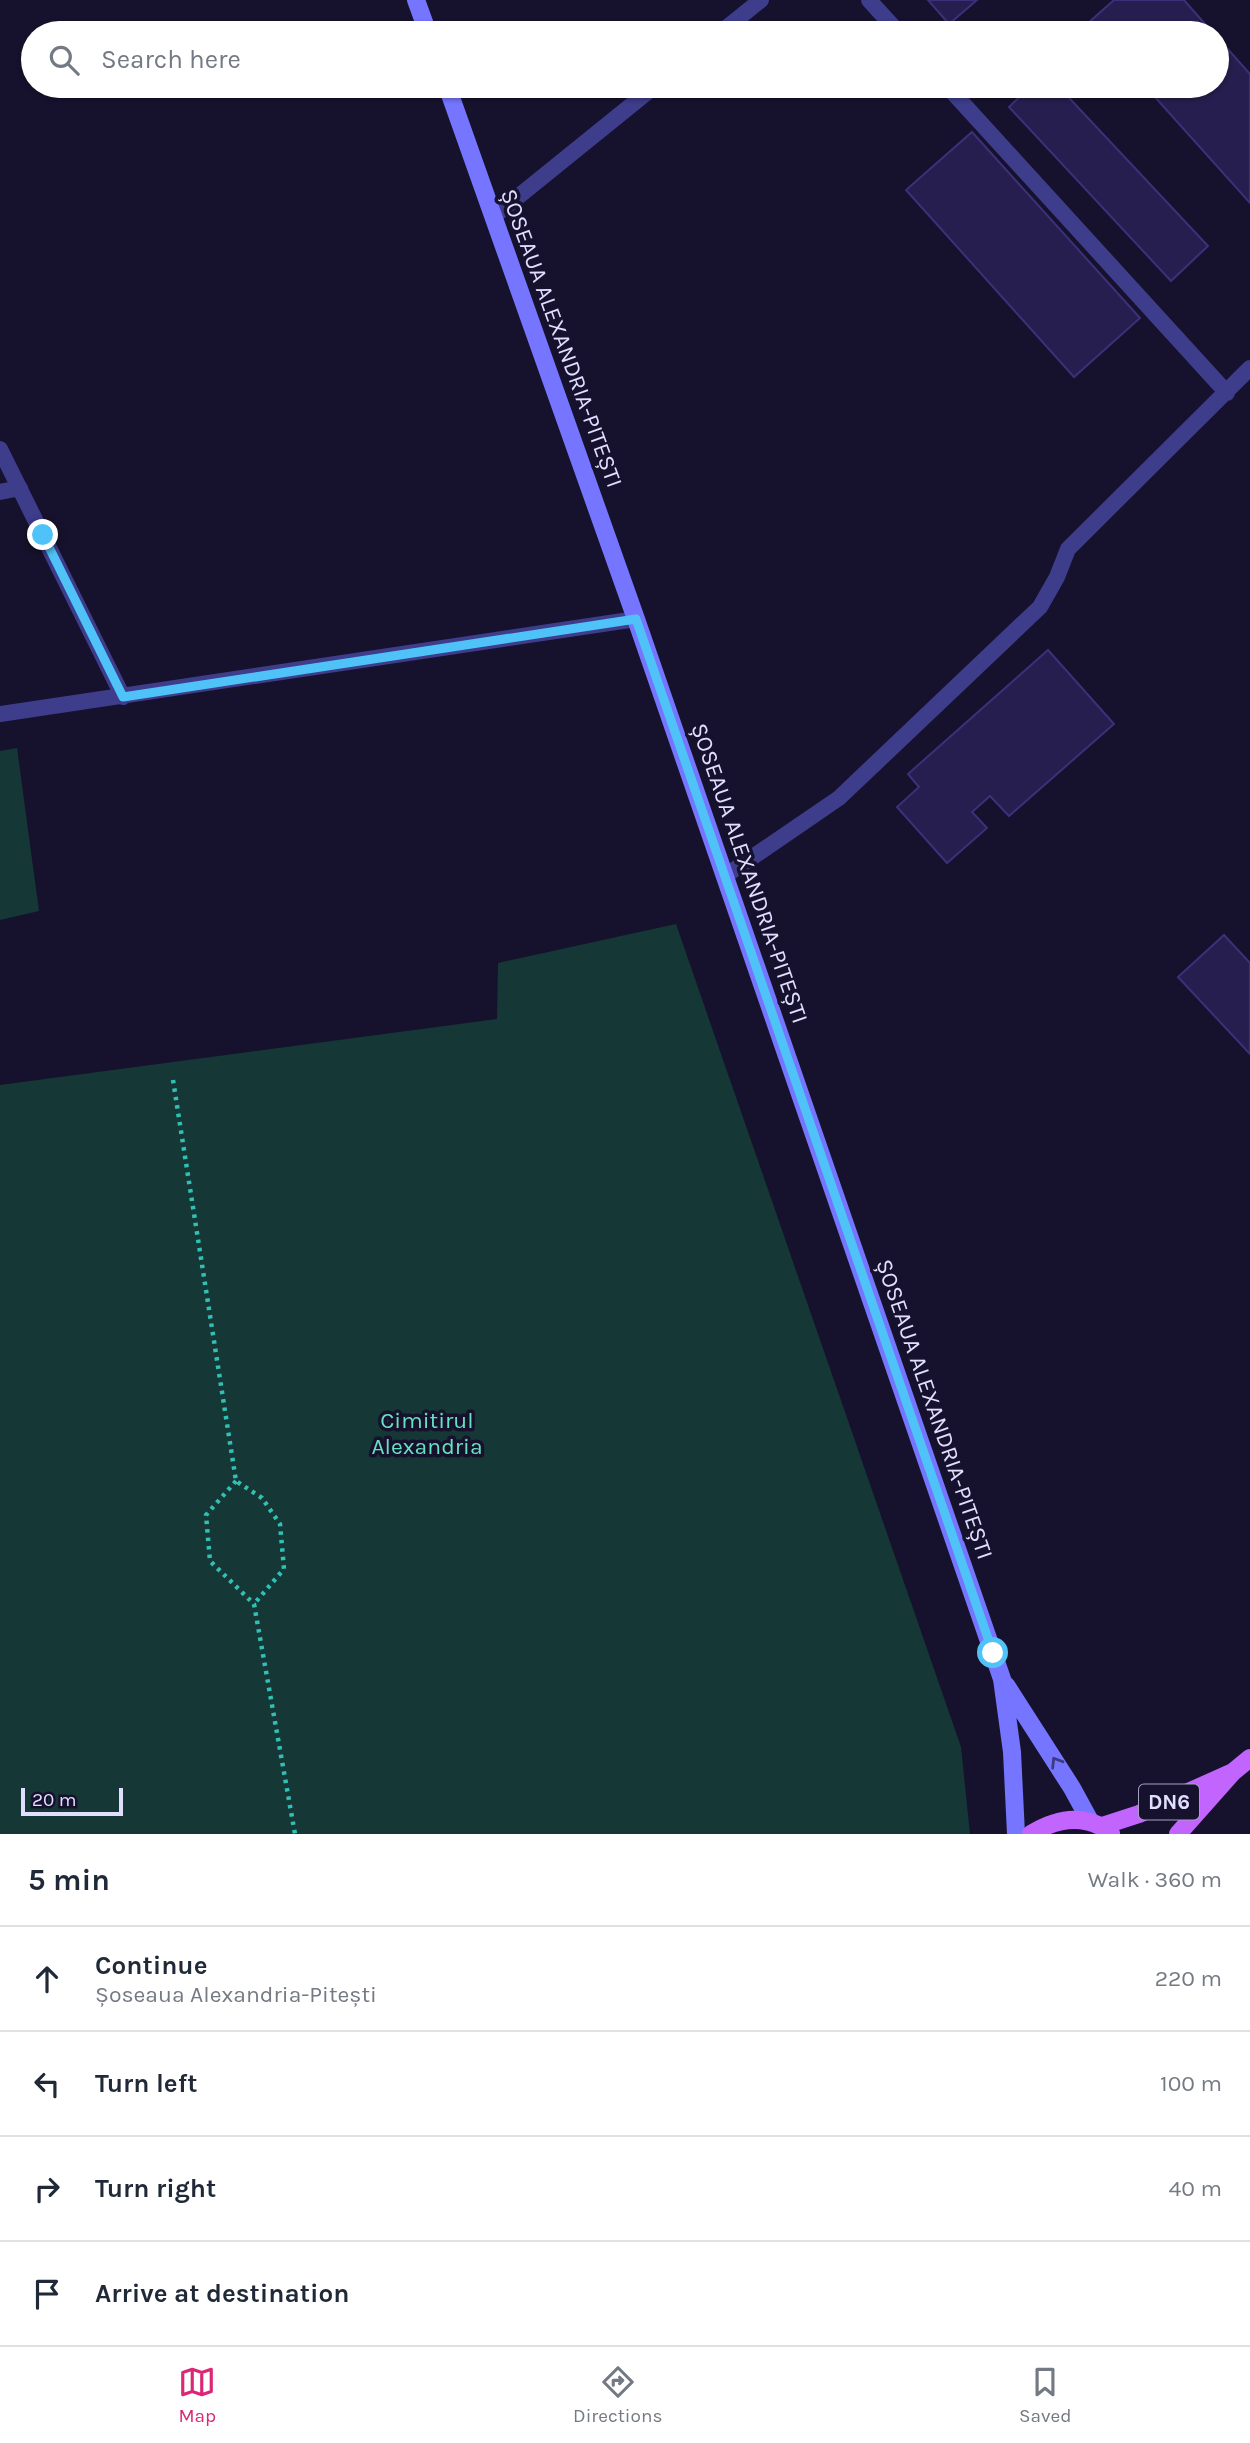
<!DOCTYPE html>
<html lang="en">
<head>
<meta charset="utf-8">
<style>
	:root { --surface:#fff; --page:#f2f2f3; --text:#1f2937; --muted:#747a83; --line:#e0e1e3; --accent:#db2777 }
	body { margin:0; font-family:Karla,sans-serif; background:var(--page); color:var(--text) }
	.scale { position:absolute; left:21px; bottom:18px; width:102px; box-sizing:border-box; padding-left:7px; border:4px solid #e1deff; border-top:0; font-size:19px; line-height:24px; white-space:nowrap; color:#e1deff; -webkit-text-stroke:5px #16122d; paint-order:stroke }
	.stop { position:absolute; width:21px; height:21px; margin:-16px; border:5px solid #4fc3f7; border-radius:50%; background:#fff }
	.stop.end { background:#4fc3f7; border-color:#fff; box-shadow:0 2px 7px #0008 }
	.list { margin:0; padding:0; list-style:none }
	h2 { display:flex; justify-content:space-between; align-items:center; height:91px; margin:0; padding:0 28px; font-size:30px }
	h2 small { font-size:23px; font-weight:400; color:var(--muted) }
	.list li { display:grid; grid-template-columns:46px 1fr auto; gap:21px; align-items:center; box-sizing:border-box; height:105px; padding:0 28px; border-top:2px solid var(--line) }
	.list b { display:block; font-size:26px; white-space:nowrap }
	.list p { margin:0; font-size:23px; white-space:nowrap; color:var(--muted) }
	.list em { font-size:23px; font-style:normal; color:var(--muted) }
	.icon { flex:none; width:38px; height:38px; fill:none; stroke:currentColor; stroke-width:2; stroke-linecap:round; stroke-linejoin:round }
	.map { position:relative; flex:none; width:1250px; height:1834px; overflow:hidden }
	.search { position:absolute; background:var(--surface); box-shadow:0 2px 5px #0004; left:21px; right:21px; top:21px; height:77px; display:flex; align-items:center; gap:18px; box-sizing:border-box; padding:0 24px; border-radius:38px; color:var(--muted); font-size:26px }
	.sheet { height:511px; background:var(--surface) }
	nav { display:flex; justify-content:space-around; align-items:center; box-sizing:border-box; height:98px; border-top:2px solid var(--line); background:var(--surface); font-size:19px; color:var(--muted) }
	nav a { display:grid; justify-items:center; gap:4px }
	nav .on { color:var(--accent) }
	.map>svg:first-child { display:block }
	.green { fill:#153735 }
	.building { fill:#261e4e; stroke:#3d307a; stroke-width:2 }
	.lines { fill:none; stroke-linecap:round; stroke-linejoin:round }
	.path { stroke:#31c0b5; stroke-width:4.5; stroke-dasharray:3.5 5; stroke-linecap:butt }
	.lane { stroke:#3e3d8c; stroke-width:16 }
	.secondary { stroke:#7575ff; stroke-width:18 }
	.primary { stroke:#c265ff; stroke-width:18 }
	.oneway { stroke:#3c3a81 }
	.route { stroke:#4fc3f7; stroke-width:9 }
	.labels { text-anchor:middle; stroke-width:7; stroke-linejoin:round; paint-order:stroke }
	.shield { fill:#16122d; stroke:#a4a1c0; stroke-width:2 }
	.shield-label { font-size:21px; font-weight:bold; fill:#e1deff }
	.street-label { font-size:23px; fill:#e1deff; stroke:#16122d }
	.park-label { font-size:23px; fill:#67e2c1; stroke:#16122d }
</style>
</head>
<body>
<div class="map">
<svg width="1250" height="1834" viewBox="0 0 1250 1834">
	<rect width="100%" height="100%" fill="#16122d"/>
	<path class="green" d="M17 748 39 911 0 920V751Z
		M676 924 961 1747 970 1834H0V1085L497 1019 498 963Z"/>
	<path class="building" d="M928 0H977L949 24Z
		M1114 0H1184L1213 33H1098L1088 23Z
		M1217 37 1250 74V203L1145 86H1217Z
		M1031 86H1058L1208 246 1171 281 1009 107Z
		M972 132 1140 318 1074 377 906 190Z
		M1048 650 1114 724 1009 816 990 796 972 812 987 828 947 863 897 807 919 787 908 774Z
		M1224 935 1250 963V1054L1178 977Z"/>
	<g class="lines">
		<path class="path" d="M173 1080 236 1481 262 1498 280 1524 284 1569 254 1604
			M236 1481 206 1515 210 1561 254 1604 295 1834"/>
		<path class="lane" d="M869 0 899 33
			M720 33 761 0
			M947 86 1227 393
			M493 217 655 86
			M0 449 123 697
			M0 492 20 488
			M0 714 636 619
			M725 876 839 798 1040 607 1057 577 1068 549 1250 368"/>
		<path class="secondary" d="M416 0 428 33
			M447 86 636 619 1002 1679 1012 1752 1016 1834
			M1006 1685 1072 1788 1090 1821"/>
		<path class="primary" d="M1102 1826 1139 1814 1233 1772
			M1031 1834C1057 1818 1085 1813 1111 1833
			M1178 1834 1233 1772 1250 1758"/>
	</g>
	<defs><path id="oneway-chevron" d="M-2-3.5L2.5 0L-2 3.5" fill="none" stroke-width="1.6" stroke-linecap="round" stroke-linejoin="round" transform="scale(1.75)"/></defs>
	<use class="oneway" href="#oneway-chevron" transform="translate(1056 1762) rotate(-122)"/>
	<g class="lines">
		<path class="route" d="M43 535 123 697 636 619 993 1653"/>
	</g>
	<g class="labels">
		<rect class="shield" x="1139" y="1784.5" width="60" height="35" rx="5"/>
		<g class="shield-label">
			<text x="1169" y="1809">DN6</text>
		</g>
		<g class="street-label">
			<text transform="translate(562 338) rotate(70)" y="8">ȘOSEAUA ALEXANDRIA-PITEȘTI</text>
			<text transform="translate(750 873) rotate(71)" y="8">ȘOSEAUA ALEXANDRIA-PITEȘTI</text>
			<text transform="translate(935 1409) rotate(71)" y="8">ȘOSEAUA ALEXANDRIA-PITEȘTI</text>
		</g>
		<g class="park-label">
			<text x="427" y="1428">Cimitirul<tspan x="427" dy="26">Alexandria</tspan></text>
		</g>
	</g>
</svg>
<div class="scale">20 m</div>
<div class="stop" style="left:993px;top:1653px"></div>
<div class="stop end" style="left:43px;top:535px"></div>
<div class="search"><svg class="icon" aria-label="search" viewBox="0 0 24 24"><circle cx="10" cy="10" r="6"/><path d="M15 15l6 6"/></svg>Search here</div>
</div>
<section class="sheet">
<h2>5 min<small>Walk · 360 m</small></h2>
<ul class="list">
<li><svg class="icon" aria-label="ahead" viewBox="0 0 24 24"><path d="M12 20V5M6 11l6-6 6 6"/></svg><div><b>Continue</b><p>Șoseaua Alexandria-Pitești</p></div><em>220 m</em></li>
<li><svg class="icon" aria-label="left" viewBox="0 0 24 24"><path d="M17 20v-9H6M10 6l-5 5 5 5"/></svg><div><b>Turn left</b></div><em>100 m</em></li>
<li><svg class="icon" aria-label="right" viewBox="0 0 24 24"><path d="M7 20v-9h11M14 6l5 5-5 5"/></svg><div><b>Turn right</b></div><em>40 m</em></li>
<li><svg class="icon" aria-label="arrive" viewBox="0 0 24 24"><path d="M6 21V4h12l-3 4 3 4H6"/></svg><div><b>Arrive at destination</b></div></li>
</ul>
</section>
<nav>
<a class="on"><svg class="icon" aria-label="map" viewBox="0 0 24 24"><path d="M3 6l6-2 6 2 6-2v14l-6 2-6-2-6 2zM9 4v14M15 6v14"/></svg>Map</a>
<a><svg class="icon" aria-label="directions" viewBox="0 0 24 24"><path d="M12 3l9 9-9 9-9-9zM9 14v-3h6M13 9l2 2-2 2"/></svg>Directions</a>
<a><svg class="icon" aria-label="saved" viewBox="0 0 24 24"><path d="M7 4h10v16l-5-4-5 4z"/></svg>Saved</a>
</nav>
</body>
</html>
